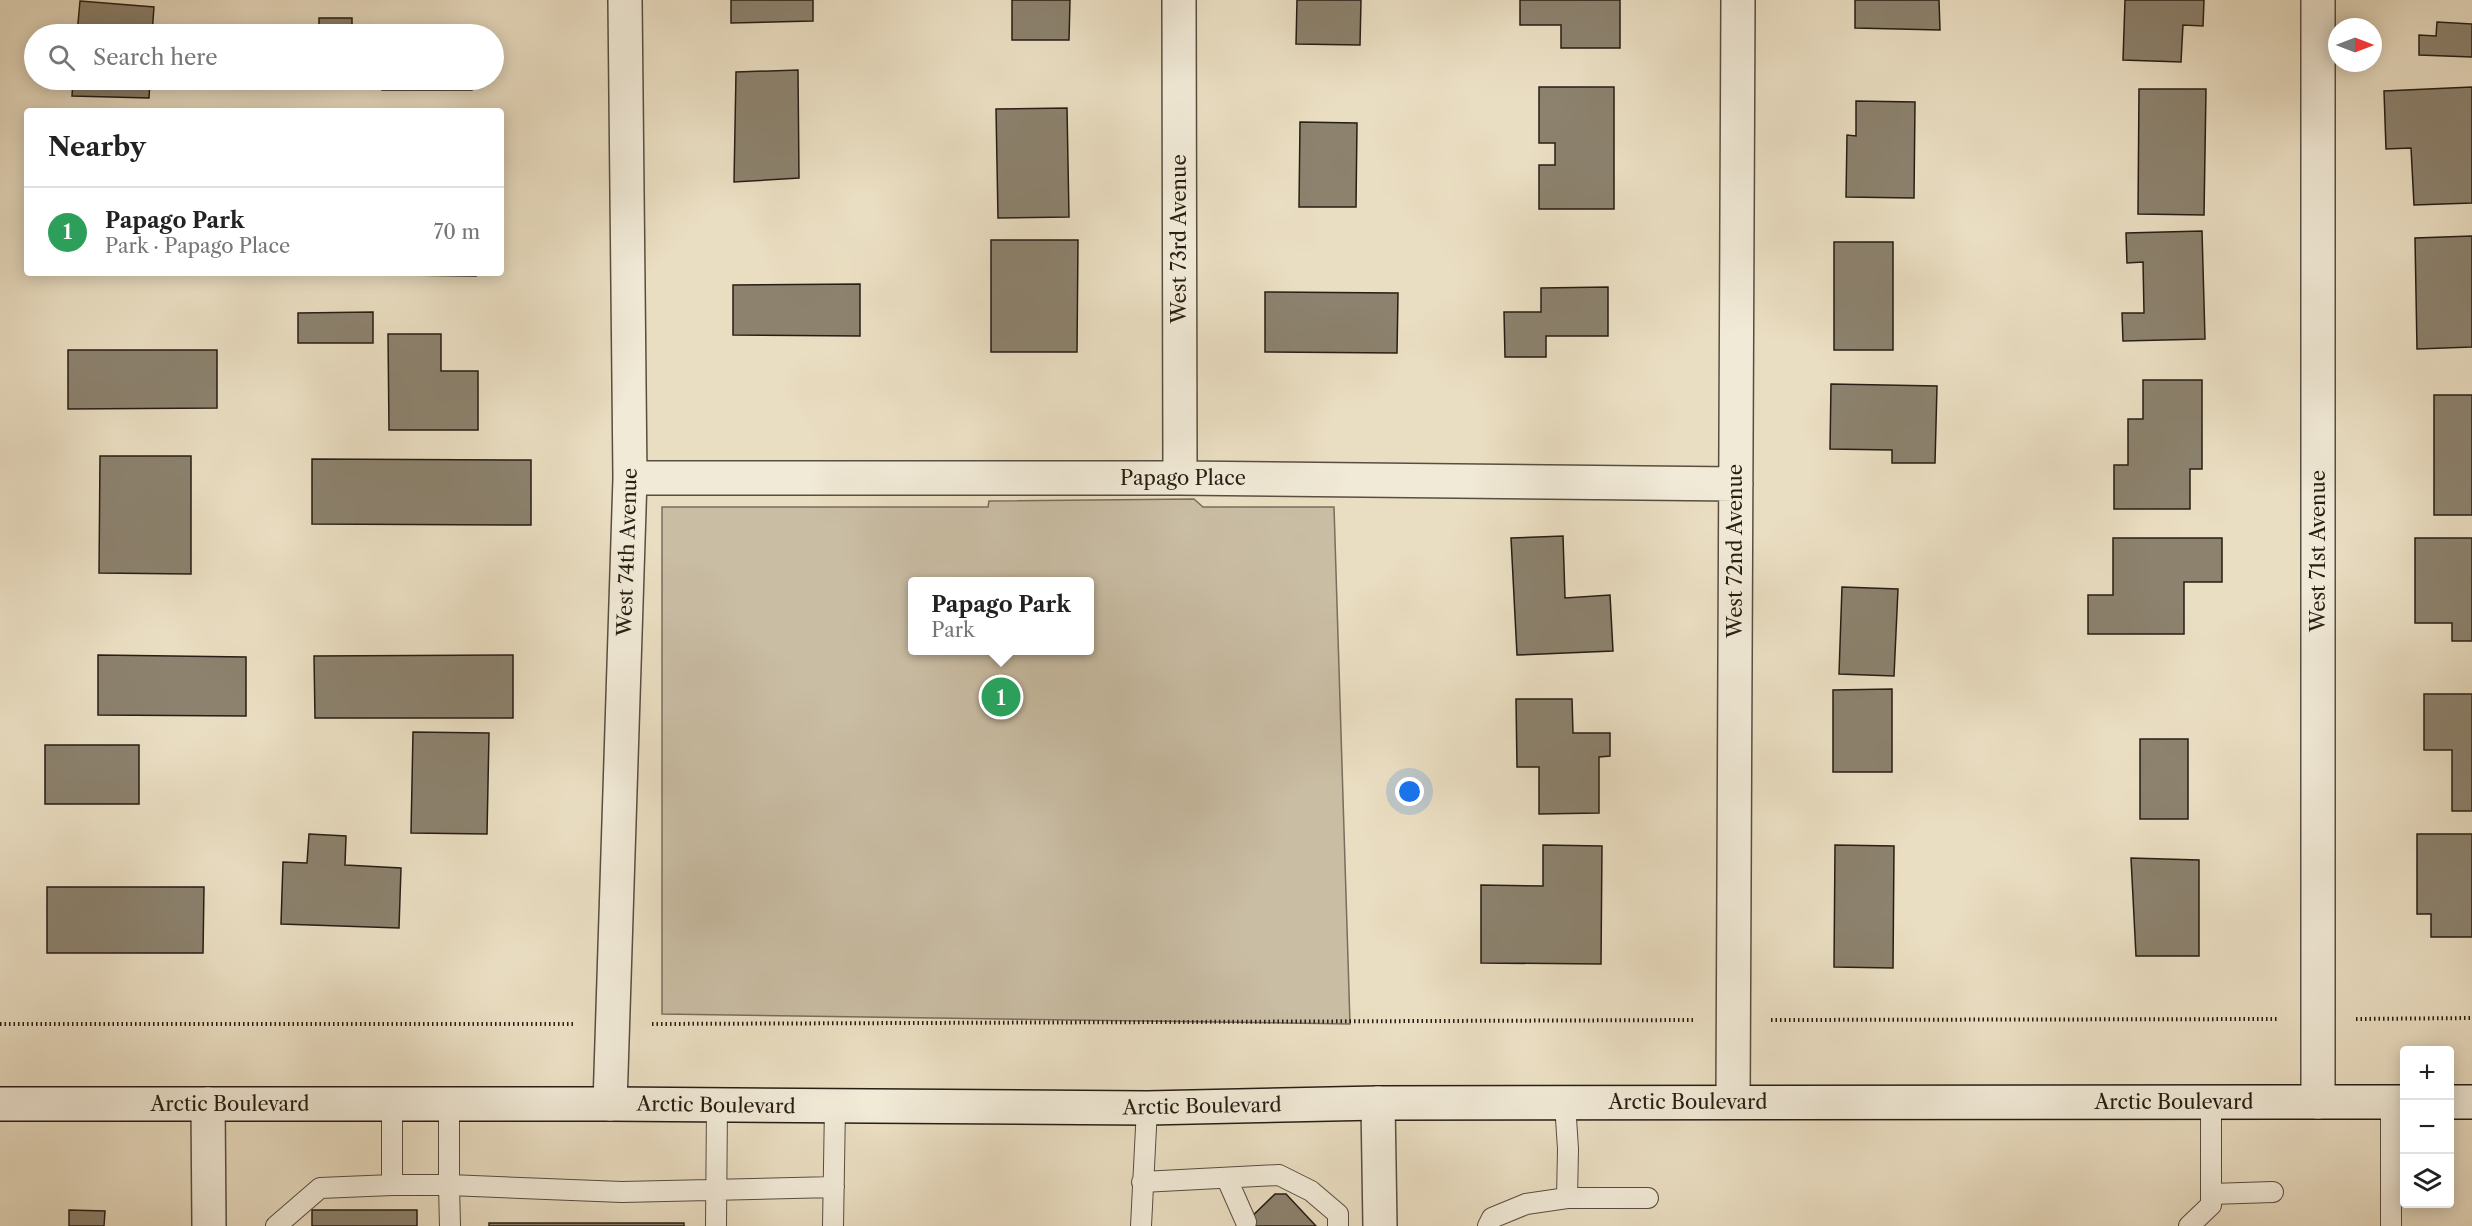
<!DOCTYPE html>
<html lang="en">
<head>
<meta charset="utf-8">
<style>
	:root { --surface:#fff; --page:#f2f2f2; --text:#222; --muted:#767676; --line:#e0e0e0; --accent:#8f2418 }
	body { margin:0; font-family:"Libre Caslon Text",serif; background:var(--page); color:var(--text) }
	.controls { position:absolute; right:18px; bottom:18px; display:grid; overflow:hidden; border-radius:6px; box-shadow:0 3px 15px #0003 }
	.controls button { width:54px; height:54px; display:grid; place-items:center; padding:0; border:0; border-bottom:2px solid var(--line); background:var(--surface); color:var(--text); font:30px sans-serif }
	.compass { position:absolute; left:2328px; top:18px; width:54px; height:54px; border-radius:50%; background:var(--surface); box-shadow:0 3px 15px #0003; rotate:90deg }
	.you { position:absolute; left:1410px; top:792px; width:21px; height:21px; margin:-15px; border:4px solid #fff; border-radius:50%; background:#1a73e8; box-shadow:0 0 0 9px #1a73e833 }
	.badge { display:grid; place-items:center; width:39px; height:39px; border-radius:50%; background:var(--accent); color:#fff; font-size:20px; font-weight:700 }
	.pin { position:absolute; translate:-50% -50%; border:3px solid #fff; box-shadow:0 2px 6px #0006 }
	.popup { position:absolute; left:908px; top:577px; width:186px; height:78px; box-sizing:border-box; display:grid; place-content:center; border-radius:6px; background:var(--surface); filter:drop-shadow(0 2px 4px #0005); font-size:20px; white-space:nowrap; color:var(--muted) }
	.popup b { font-size:22px; color:var(--text) }
	.popup::after { content:''; position:absolute; left:50%; top:100%; margin-left:-12px; border:12px solid transparent; border-top-color:var(--surface) }
	.list { margin:0; padding:0; list-style:none }
	h2 { display:flex; justify-content:space-between; align-items:center; height:78px; margin:0; padding:0 24px; font-size:26px }
	h2 small { font-size:20px; font-weight:400; color:var(--muted) }
	.list li { display:grid; grid-template-columns:39px 1fr auto; gap:18px; align-items:center; box-sizing:border-box; height:90px; padding:0 24px; border-top:2px solid var(--line) }
	.list b { display:block; font-size:22px; white-space:nowrap }
	.list p { margin:0; font-size:20px; white-space:nowrap; color:var(--muted) }
	.list em { font-size:20px; font-style:normal; color:var(--muted) }
	.icon { flex:none; width:33px; height:33px; fill:none; stroke:currentColor; stroke-width:2; stroke-linecap:round; stroke-linejoin:round }
	.map { position:relative; flex:none; width:2472px; height:1226px; overflow:hidden }
	.search { position:absolute; background:var(--surface); box-shadow:0 3px 15px #0003; left:24px; top:24px; width:480px; height:66px; display:flex; align-items:center; gap:15px; box-sizing:border-box; padding:0 21px; border-radius:33px; color:var(--muted); font-size:22px }
	.panel { position:absolute; background:var(--surface); box-shadow:0 3px 15px #0003; left:24px; top:108px; width:480px; height:168px; border-radius:6px }
	.map>svg:first-child { display:block }
	.green { fill:#c9bda4; stroke:#786e5c; stroke-width:1.5; fill-rule:evenodd }
	.building { fill:#8c826e; stroke:#271e14; stroke-width:1.5 }
	.lines { fill:none; stroke-linecap:round; stroke-linejoin:round }
	.service-casing { stroke:#584e40; stroke-width:22 }
	.minor-casing { stroke:#584e40; stroke-width:36 }
	.secondary-casing { stroke:#271e14; stroke-width:36 }
	.path { stroke:#271e14; stroke-width:4; stroke-dasharray:1.5 3; stroke-linecap:butt }
	.service { stroke:#f1ead7; stroke-width:20 }
	.minor { stroke:#f1ead7; stroke-width:33 }
	.secondary { stroke:#f1ead7; stroke-width:33 }
	.labels { text-anchor:middle; stroke-width:4.5; stroke-linejoin:round; paint-order:stroke }
	.street-label { font-size:20px; fill:#271e14; stroke:#f1ead7 }
</style>
</head>
<body>
<div class="map">
<svg width="2472" height="1226" viewBox="0 0 2472 1226">
	<rect width="100%" height="100%" fill="#eadec2"/>
	<filter id="stains"><feTurbulence type="fractalNoise" baseFrequency=".00333" numOctaves="4"/><feColorMatrix values="0 0 0 0 .2 0 0 0 0 .09 0 0 0 0 .02 0 0 0 .5 -.17"/></filter>
	<radialGradient id="worn" r=".72"><stop offset=".6" stop-color="#630" stop-opacity="0"/><stop offset="1" stop-color="#630" stop-opacity=".3"/></radialGradient>
	<path class="green" d="M1194 499 1203 507H1334L1350 1024 662 1014V507H988L989 501ZM912 582H1090V650H912Z"/>
	<path class="building" d="M731 0H813V21L731 23Z
		M1012 0H1070L1069 40H1012Z
		M1297 0H1361L1360 45 1296 44Z
		M1520 0H1620V48H1561V25H1520Z
		M1855 0H1939L1940 30 1855 28Z
		M2125 0H2204L2203 26 2183 25 2181 62 2123 60Z
		M80 1 154 7 152 34H77Z
		M319 18H352V34H319Z
		M2437 22 2472 24V57L2419 55V35L2436 36Z
		M382 26H472V34H382Z
		M798 70 799 178 734 182 736 72Z
		M73 80H150L149 98 72 96Z
		M382 80H472V90H382Z
		M1539 87H1614V209H1539V165H1555V143H1539Z
		M2472 87V203L2414 205 2411 148 2386 149 2384 91Z
		M2139 89H2206L2204 215 2138 214Z
		M1856 101 1915 102 1914 198 1846 197 1847 135 1856 136Z
		M1067 108 1069 217 998 218 996 109Z
		M1300 122 1357 123 1356 207H1299Z
		M2202 231 2205 339 2123 341 2122 313H2144L2143 262 2127 263 2126 233Z
		M2472 236V347L2417 349 2415 238Z
		M991 240H1078L1077 352H991Z
		M1834 242H1893V350H1834Z
		M402 273H476V276L402 275Z
		M860 284V336L733 335V285Z
		M1608 287V336H1546V357H1505L1504 312H1541V288Z
		M1265 292 1398 293 1397 353 1265 352Z
		M373 312V343H298V313Z
		M388 334H441V371H478V430H389Z
		M68 350H217V408L68 409Z
		M2143 380H2202V469H2190V509H2114V465H2128V419H2143Z
		M1831 384 1937 386 1935 463H1892V450L1830 449Z
		M2434 395H2472V515H2434Z
		M100 456H191V574L99 573Z
		M312 459 531 460V525L312 524Z
		M1563 536 1565 598 1610 595 1613 651 1517 655 1511 538Z
		M2113 538H2222V582H2184V634H2088V595H2113Z
		M2415 538H2472V641H2452V623H2415Z
		M1842 587 1898 589 1894 676 1839 674Z
		M98 655 246 657V716L98 715Z
		M513 655V718H315L314 656Z
		M1892 689V772H1833V690Z
		M2424 694H2472V811H2452V750H2424Z
		M1516 699H1572L1573 733H1610V756L1599 757V813L1539 814V767H1517Z
		M413 732 489 733 487 834 411 833Z
		M2140 739H2188V819H2140Z
		M45 745H139V804H45Z
		M309 834 346 836 345 865 401 868 399 928 281 924 283 862 307 863Z
		M2417 834H2472V937H2431V914H2417Z
		M1543 845 1602 846 1601 964 1481 963V885L1543 886Z
		M1835 845 1894 846 1893 968 1834 967Z
		M2131 858 2199 860V956H2136Z
		M47 887H204L203 953H47Z
		M1275 1194H1286L1316 1226H1242Z
		M69 1210 105 1211 104 1226H69Z
		M312 1210H417V1226H312Z
		M489 1223H684V1226H489Z"/>
	<g class="lines">
		<g class="service-casing">
			<path id="service" d="M1565 1103 1568 1149 1567 1198H1648
				M392 1104V1185H449L450 1226
				M449 1104V1185L622 1192 834 1187
				M1227 1179 1246 1222
				M1142 1182 1279 1175 1311 1191 1338 1214V1226
				M2211 1194 2273 1192
				M276 1226 320 1188 392 1185
				M716 1226 717 1105
				M833 1226 835 1106
				M1141 1226 1147 1108
				M1488 1226 1492 1218 1526 1204 1567 1198
				M2189 1226 2211 1205V1102
				M2391 1226V1102"/>
		</g>
		<g class="minor-casing">
			<path id="minor" d="M1179 0 1180 478
				M2318 0V1102
				M630 478H1180L1736 484
				M1733 1102 1738 0
				M1378 1103 1380 1226
				M208 1104 209 1226
				M610 1104 630 478 625 0"/>
		</g>
		<g class="secondary-casing">
			<path id="secondary" d="M2450 1102H2472
				M0 1104H610L1147 1108 1378 1103 2404 1102"/>
		</g>
		<path class="path" d="M2356 1019 2472 1018
			M1771 1020 2279 1019
			M0 1024H575
			M652 1024 1694 1020"/>
		<use href="#service" class="service"/>
		<use href="#minor" class="minor"/>
		<use href="#secondary" class="secondary"/>
	</g>
	<g class="labels">
		<g class="street-label">
			<text transform="translate(1179 239) rotate(-90)" y="7">West 73rd Avenue</text>
			<text x="1183" y="485">Papago Place</text>
			<text transform="translate(1735 551) rotate(-90)" y="7">West 72nd Avenue</text>
			<text transform="translate(2318 551) rotate(-90)" y="7">West 71st Avenue</text>
			<text transform="translate(627 552) rotate(-88)" y="7">West 74th Avenue</text>
			<text x="1688" y="1109">Arctic Boulevard</text>
			<text x="2174" y="1109">Arctic Boulevard</text>
			<text x="230" y="1111">Arctic Boulevard</text>
			<text transform="translate(716 1105) rotate(1)" y="7">Arctic Boulevard</text>
			<text transform="translate(1202 1106) rotate(-1)" y="7">Arctic Boulevard</text>
		</g>
	</g>
	<rect width="100%" height="100%" filter="url(#stains)"/>
	<rect width="100%" height="100%" fill="url(#worn)"/>
</svg>
<div class="controls">
<button>+</button>
<button>−</button>
<button><svg class="icon" aria-label="layers" viewBox="0 0 24 24"><path d="M12 4l9 5-9 5-9-5zM3 14l9 5 9-5"/></svg></button>
</div>
<svg class="compass" viewBox="-18 -18 36 36"><path d="M0-13l5 13h-10z" fill="#e53935"/><path d="M0 13l5-13h-10z" fill="#767676"/></svg>
<div class="you"></div>
<div class="pin badge" style="left:1001px;top:697px;background:#2e9e5b">1</div>
<div class="popup"><b>Papago Park</b>Park</div>
<div class="search"><svg class="icon" aria-label="search" viewBox="0 0 24 24"><circle cx="10" cy="10" r="6"/><path d="M15 15l6 6"/></svg>Search here</div>
<section class="panel">
<h2>Nearby<small></small></h2>
<ul class="list">
<li><span class="badge" style="background:#2e9e5b">1</span><div><b>Papago Park</b><p>Park · Papago Place</p></div><em>70 m</em></li>
</ul>
</section>
</div>
</body>
</html>
